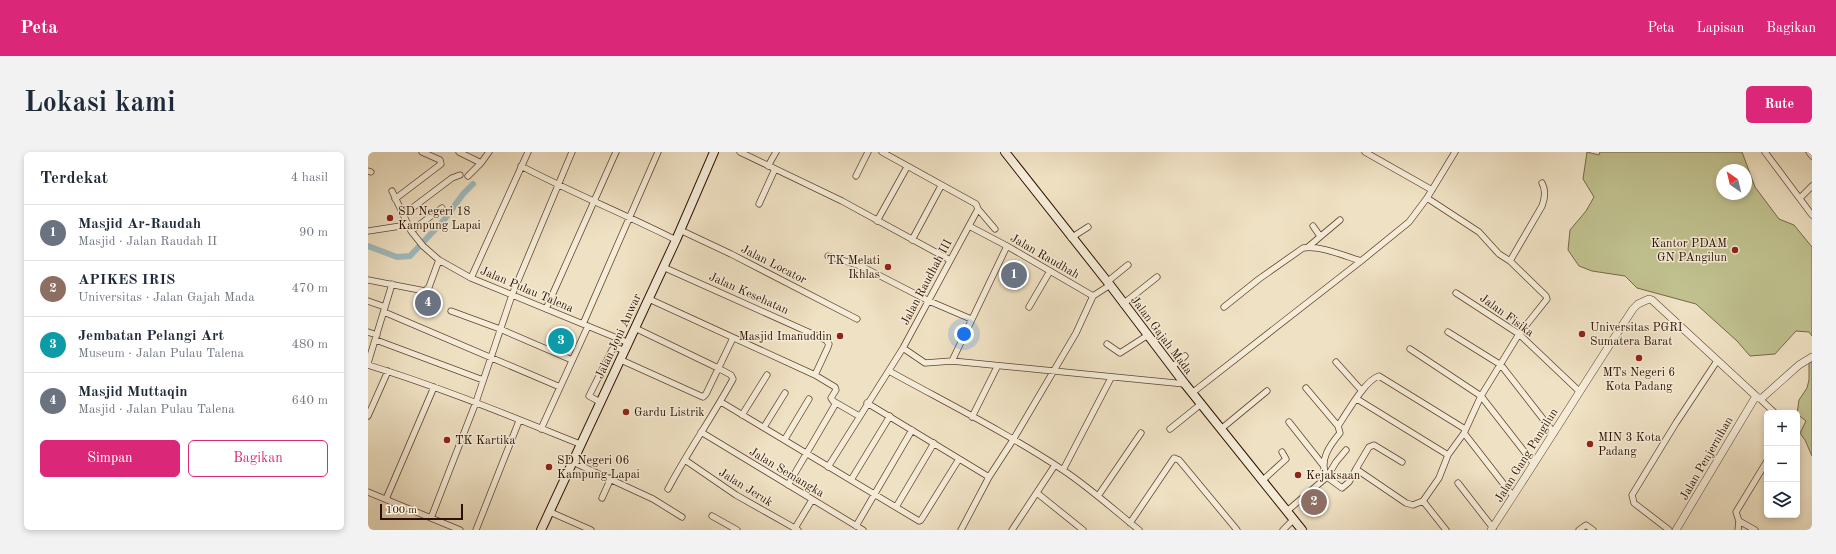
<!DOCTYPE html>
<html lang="id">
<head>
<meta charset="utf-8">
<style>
	:root { --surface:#fff; --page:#f2f2f3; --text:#1f2937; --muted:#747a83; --line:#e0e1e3; --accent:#db2777 }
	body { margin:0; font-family:"Old Standard TT",serif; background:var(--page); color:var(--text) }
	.controls { position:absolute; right:12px; bottom:12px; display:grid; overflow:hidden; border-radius:6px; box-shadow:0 2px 6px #0003 }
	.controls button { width:36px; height:36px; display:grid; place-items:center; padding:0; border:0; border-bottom:1px solid var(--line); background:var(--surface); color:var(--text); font:20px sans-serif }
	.compass { position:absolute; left:1348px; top:12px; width:36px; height:36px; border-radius:50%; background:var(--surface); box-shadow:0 2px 6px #0003; rotate:325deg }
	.scale { position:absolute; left:12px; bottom:10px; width:83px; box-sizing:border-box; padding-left:4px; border:2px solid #2d1000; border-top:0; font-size:11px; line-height:14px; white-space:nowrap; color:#2d1000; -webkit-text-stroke:3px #f5ecd8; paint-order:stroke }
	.you { position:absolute; left:596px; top:182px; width:14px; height:14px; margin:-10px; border:3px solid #fff; border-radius:50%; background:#1a73e8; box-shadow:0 0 0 6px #1a73e833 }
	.badge { display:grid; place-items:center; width:26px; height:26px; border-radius:50%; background:var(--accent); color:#fff; font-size:13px; font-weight:700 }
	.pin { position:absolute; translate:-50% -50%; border:2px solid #fff; box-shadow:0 1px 4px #0006 }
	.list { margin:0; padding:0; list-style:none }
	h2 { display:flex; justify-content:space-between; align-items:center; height:52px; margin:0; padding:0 16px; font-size:17px }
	h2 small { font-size:13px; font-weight:400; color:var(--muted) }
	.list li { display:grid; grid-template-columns:26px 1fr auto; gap:12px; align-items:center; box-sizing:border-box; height:56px; padding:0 16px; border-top:1px solid var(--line) }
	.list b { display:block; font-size:15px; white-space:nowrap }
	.list p { margin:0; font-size:13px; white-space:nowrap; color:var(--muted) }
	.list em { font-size:13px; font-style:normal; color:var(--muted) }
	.actions { display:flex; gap:8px; padding:12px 16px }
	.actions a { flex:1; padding:9px 0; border:1px solid var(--accent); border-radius:6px; text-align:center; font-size:14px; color:var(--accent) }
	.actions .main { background:var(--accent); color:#fff }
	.icon { flex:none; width:22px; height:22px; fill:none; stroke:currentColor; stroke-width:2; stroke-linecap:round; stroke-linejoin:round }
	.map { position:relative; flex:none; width:1444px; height:378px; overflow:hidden; border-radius:6px }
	header { display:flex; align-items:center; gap:24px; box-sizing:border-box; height:56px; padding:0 20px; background:var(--accent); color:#fff }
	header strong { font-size:19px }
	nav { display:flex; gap:22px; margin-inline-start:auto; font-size:14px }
	.intro { display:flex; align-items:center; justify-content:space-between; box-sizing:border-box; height:96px; padding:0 24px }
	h1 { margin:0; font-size:28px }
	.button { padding:10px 18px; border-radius:6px; background:var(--accent); color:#fff; font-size:14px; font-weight:700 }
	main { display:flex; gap:24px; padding:0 24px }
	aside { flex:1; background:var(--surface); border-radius:6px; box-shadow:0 2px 6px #0003 }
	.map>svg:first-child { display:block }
	.green { fill:#c0c18f; stroke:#766848; fill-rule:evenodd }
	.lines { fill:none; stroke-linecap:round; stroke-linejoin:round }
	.canal { stroke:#9fbbbe; stroke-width:6 }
	.minor-casing { stroke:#5e4431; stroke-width:7 }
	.tertiary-casing { stroke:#5e4431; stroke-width:8 }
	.secondary-casing { stroke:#2d1000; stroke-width:10 }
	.minor { stroke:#f5ecd8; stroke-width:5.5 }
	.tertiary { stroke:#f5ecd8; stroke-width:7 }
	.secondary { stroke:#f5ecd8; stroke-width:8 }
	.poi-dot { fill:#8f2418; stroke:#f5ecd8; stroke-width:1.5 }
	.labels { text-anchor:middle; stroke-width:3; stroke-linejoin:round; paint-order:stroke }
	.poi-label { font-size:12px; fill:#2d1000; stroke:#f5ecd8; text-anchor:start }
	.street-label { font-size:12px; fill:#2d1000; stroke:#f5ecd8 }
</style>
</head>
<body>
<header>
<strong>Peta</strong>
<nav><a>Peta</a><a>Lapisan</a><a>Bagikan</a></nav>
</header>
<div class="intro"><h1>Lokasi kami</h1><a class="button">Rute</a></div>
<main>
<aside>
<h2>Terdekat<small>4 hasil</small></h2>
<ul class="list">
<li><span class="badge" style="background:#6b7280">1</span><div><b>Masjid Ar-Raudah</b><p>Masjid · Jalan Raudah II</p></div><em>90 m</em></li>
<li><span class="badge" style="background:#8d6e63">2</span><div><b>APIKES IRIS</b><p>Universitas · Jalan Gajah Mada</p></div><em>470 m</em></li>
<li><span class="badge" style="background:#0f9aa8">3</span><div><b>Jembatan Pelangi Art</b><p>Museum · Jalan Pulau Talena</p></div><em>480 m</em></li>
<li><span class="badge" style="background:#6b7280">4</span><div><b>Masjid Muttaqin</b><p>Masjid · Jalan Pulau Talena</p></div><em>640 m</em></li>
</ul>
<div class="actions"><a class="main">Simpan</a><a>Bagikan</a></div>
</aside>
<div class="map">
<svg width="1444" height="378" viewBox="0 0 1444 378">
	<rect width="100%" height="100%" fill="#efe1c3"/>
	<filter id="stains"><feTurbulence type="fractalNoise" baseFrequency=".005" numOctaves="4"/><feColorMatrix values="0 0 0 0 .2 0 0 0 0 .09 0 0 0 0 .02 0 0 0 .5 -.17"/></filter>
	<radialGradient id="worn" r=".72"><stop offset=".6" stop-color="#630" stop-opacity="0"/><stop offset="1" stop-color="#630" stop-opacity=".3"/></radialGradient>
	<path class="green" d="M1219 0 1231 3 1232 0H1374L1387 35 1411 67 1426 73 1444 95V184L1441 180 1428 179 1407 202 1382 204 1369 189 1328 152 1269 136 1257 124 1224 119 1211 114 1200 98 1202 78 1218 59 1226 45 1215 27ZM1354 18H1378V42H1354Z
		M1444 209V304L1437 288 1432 281 1438 269 1429 262 1431 248 1439 236 1441 228V211Z"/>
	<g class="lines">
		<path class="canal" d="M0 94 29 105 42 104 76 68 95 42 105 32"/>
		<g class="minor-casing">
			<path id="minor" d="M91 0 113 11
				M372 0 474 49 582 108
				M997 0 1064 38
				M1397 0 1444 63
				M1441 0 1444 4
				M153 14C204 41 257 62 308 88
				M400 14 408 0
				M0 19 3 20
				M100 24 113 11 121 0
				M488 24 500 0
				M24 39 43 79 55 94 71 108 103 126 261 191
				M1059 46 1111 80 1131 102 1142 109
				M1432 46 1444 34
				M27 47 73 12 72 8 54 0
				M391 52 407 17
				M610 57 627 77
				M35 63 84 26 92 23
				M509 69 539 15
				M601 74 639 94 725 144 742 133
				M945 74 952 84
				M312 78 363 102 489 167
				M0 79 39 73
				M43 79 74 56
				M703 86 720 75
				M544 88 573 34
				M940 95 972 68
				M460 104 493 114 561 149 603 167
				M993 109 1041 70 1059 46 1087 0
				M295 115 458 188 461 192 460 195 447 223
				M103 126 160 0
				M0 128 57 139 61 135 71 108
				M739 130 760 113
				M1088 141 1151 182 1211 239
				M281 147 447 223 467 235 468 238 463 246 465 249 491 264
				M0 149 17 155
				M755 152 789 125
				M661 155 682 119
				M178 157 248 0
				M83 159 132 177 204 208
				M16 160 192 235
				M215 172 290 0
				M267 176 350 216 363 223 365 227C345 264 320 299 300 337
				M0 180 9 183
				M1080 180 1133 213 1186 281
				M8 188 115 228
				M739 192 752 201 780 183
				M535 196 557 211 584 209 817 232
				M1042 197 1113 244 1166 312
				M253 208 335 245 338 242 365 186
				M584 209 639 94
				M968 210 994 239
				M0 211 24 132
				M0 213C72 235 142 264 212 292
				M804 215 817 204
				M521 219C579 251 639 281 695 318 722 336 746 358 771 378
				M938 236 970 274
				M824 241 993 109C977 104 951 93 935 96L891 127 856 155
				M989 247 1080 303
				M1392 247 1407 261
				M232 250 221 244 244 198 247 195 257 199
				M353 250 551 369 553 368 591 307
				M499 251 621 325
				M374 263 399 223
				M0 264 20 219
				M604 265 629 215
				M921 270 955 313
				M396 275 417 241
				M173 277 220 174
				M802 277 833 252
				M853 277 899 239
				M333 280 495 378
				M1096 281 1145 344
				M417 287 441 247
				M978 298 968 310 959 325 974 336 981 330 988 317 1038 351 1045 353 1055 349 1071 326 1080 303 1096 281 1113 244 1151 182 1179 147 1178 144 1142 109 1174 54C1177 46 1178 38 1174 31
				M317 308 368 343 430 378
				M205 310 285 347 314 365
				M460 315 535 196 610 57 608 52 514 0
				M988 317 1001 295 1006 293 1034 310
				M695 318 743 226
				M483 328 522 264
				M895 328 918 307 914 300
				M1090 331 1125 376
				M420 333 468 251
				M0 340 92 378
				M669 341 715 378
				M730 344 773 281
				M234 346 243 326
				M18 347 66 235
				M1055 349 1078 378
				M528 355 566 291
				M919 359 959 325C950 309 962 293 972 281L970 274C979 261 997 228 1011 224L1097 277
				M182 360 223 378
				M344 364 369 378
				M63 366 108 250 144 143 204 0
				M762 371 806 306 811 308 869 378
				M488 374 544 278
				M427 376 444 348
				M108 378 151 269
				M593 378 621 325 645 288 708 181 725 144
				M644 378 687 313
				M915 378 926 367
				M1211 378 1218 373 1225 378
				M1301 378 1266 351 1264 343 1308 271 1349 209
				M1370 378 1371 369
				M1387 378 1371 369 1368 360 1399 309"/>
		</g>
		<g class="tertiary-casing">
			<path id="tertiary" d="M1123 378C1171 305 1217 230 1265 157L1270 152 1281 147 1284 148 1390 246H1394L1431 213 1444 205
				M1308 378 1388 244"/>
		</g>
		<g class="secondary-casing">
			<path id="secondary" d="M637 0 742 133 817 232 934 378
				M173 378 308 88 346 0"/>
		</g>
		<use href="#minor" class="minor"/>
		<use href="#tertiary" class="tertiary"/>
		<use href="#secondary" class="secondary"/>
	</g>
	<g class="poi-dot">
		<circle cx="22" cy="66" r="4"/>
		<circle cx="1367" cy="98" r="4"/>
		<circle cx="520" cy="115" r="4"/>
		<circle cx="1214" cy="182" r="4"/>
		<circle cx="472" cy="184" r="4"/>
		<circle cx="1271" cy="206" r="4"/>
		<circle cx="258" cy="260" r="4"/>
		<circle cx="79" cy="288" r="4"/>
		<circle cx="1222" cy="292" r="4"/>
		<circle cx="181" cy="315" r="4"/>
		<circle cx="930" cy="323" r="4"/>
	</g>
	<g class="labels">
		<g class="poi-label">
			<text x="30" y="63">SD Negeri 18<tspan x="30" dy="14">Kampung Lapai</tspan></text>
			<text x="1359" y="95" text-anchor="end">Kantor PDAM<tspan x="1359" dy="14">GN PAngilun</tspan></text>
			<text x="512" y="112" text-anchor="end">TK Melati<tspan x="512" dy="14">Ikhlas</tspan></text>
			<text x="1222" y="179">Universitas PGRI<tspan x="1222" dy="14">Sumatera Barat</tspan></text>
			<text x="464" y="188" text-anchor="end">Masjid Imanuddin</text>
			<text x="1271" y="224" text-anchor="middle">MTs Negeri 6<tspan x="1271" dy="14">Kota Padang</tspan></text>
			<text x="266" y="264">Gardu Listrik</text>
			<text x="1230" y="289">MIN 3 Kota<tspan x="1230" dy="14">Padang</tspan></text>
			<text x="87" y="292">TK Kartika</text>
			<text x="189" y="312">SD Negeri 06<tspan x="189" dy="14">Kampung Lapai</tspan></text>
			<text x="938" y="327">Kejaksaan</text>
		</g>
		<g class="street-label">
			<text transform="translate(677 104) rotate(30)" y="4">Jalan Raudhah</text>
			<text transform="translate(406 112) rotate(27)" y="4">Jalan Locator</text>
			<text transform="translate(558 130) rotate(-62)" y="4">Jalan Raudhah III</text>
			<text transform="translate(159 137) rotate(23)" y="4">Jalan Pulau Talena</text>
			<text transform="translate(381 141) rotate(24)" y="4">Jalan Kesehatan</text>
			<text transform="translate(1139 163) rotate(36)" y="4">Jalan Fisika</text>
			<text transform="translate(794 183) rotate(53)" y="4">Jalan Gajah Mada</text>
			<text transform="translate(250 184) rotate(-65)" y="4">Jalan Joni Anwar</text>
			<text transform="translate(1158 303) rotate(-58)" y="4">Jalan Gang Pangilun</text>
			<text transform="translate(1338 306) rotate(-60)" y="4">Jalan Penjernihan</text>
			<text transform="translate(419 320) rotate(31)" y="4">Jalan Semangka</text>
			<text transform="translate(378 335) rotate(32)" y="4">Jalan Jeruk</text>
		</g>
	</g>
	<rect width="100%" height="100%" filter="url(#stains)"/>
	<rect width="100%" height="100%" fill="url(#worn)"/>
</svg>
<div class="controls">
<button>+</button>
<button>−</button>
<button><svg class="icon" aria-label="layers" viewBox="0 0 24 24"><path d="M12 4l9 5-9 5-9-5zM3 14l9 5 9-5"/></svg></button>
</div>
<svg class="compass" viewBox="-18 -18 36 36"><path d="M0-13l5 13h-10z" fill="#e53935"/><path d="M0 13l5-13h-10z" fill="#747a83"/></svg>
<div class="scale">100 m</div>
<div class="you"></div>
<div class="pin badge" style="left:646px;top:123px;background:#6b7280">1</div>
<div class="pin badge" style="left:946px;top:350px;background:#8d6e63">2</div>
<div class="pin badge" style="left:193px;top:189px;background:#0f9aa8">3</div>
<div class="pin badge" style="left:60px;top:151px;background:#6b7280">4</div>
</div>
</main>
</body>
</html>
